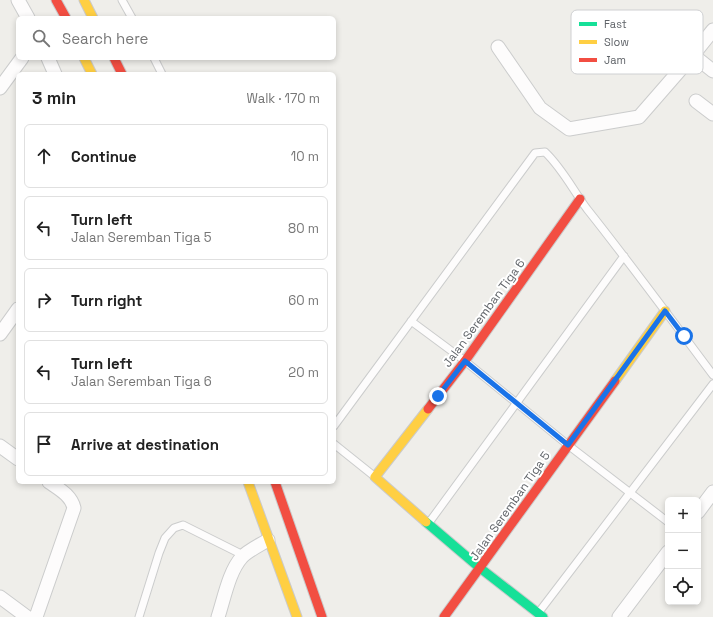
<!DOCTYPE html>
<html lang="en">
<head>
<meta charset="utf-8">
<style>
	:root { --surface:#fff; --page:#f2f2f2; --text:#222; --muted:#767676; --line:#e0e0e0 }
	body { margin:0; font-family:"Space Grotesk",sans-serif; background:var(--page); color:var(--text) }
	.controls { position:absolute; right:12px; bottom:12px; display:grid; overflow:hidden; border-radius:6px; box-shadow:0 2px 6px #0003 }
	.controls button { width:36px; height:36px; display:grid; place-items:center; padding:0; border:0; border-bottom:1px solid var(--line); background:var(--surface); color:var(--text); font:20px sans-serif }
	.stop { position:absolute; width:12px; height:12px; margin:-9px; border:3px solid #1a73e8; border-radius:50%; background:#fff }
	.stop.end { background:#1a73e8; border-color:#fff; box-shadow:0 1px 4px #0008 }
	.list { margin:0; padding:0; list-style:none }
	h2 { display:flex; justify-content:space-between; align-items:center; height:52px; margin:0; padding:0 16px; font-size:17px }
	h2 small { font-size:13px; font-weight:400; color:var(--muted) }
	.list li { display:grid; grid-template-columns:26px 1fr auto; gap:12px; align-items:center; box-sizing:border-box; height:64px; margin:0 8px 8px; padding:0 8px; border:1px solid var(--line); border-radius:6px }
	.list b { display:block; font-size:15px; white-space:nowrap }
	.list p { margin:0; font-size:13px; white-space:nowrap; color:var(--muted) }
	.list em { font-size:13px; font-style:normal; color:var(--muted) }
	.icon { flex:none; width:22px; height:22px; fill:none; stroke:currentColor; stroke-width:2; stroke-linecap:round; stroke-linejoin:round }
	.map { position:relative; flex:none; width:713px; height:617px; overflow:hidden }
	.search { position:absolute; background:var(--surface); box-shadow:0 2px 6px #0003; left:16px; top:16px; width:320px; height:44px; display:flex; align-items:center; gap:10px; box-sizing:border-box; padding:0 14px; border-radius:6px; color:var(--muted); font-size:15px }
	.panel { position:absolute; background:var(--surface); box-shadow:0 2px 6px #0003; left:16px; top:72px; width:320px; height:412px; border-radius:6px }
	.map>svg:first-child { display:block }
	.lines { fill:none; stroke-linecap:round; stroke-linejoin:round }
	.lane-casing { stroke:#cbcccc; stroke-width:9 }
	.street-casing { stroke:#cbcccc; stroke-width:15 }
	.fast-casing { stroke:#cacacb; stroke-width:11 }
	.slow-casing { stroke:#cacacb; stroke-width:11 }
	.jam-casing { stroke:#cacacb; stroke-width:11 }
	.lane { stroke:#fdfcfc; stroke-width:7 }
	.street { stroke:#fdfcfc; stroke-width:13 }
	.fast { stroke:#16e098; stroke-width:9 }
	.slow { stroke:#ffcf43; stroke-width:9 }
	.jam { stroke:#f24e42; stroke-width:9 }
	.route { stroke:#1a73e8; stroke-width:5 }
	.labels { text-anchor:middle; stroke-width:4; stroke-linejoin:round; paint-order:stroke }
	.street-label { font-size:12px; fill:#5f6368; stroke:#fff }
	.key { fill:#fff; stroke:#cfd0d2; stroke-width:1 }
	.key-label { font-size:11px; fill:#5f6368 }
</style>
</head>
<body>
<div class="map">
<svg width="713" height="617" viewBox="0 0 713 617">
	<rect width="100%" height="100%" fill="#efeeea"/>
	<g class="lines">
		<g class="lane-casing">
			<path id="lane" d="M122 0 132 18
				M154 58 162 74
				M411 321 465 361 568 445 668 522
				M334 426 535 153 545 152C562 168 573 190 587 209 630 263 671 319 713 375
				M334 444 374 476
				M428 524 624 256
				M539 612 713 384
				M139 617 159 553 165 538 174 528 183 525 243 555"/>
		</g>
		<g class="street-casing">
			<path id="street" d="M18 0 28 18
				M498 47 540 108 569 129 639 117 693 55 713 30
				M693 55 713 71
				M48 58 55 74
				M0 88 22 58
				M696 101 713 114
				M0 334 18 309
				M0 446 18 459
				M698 512 713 492
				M0 597 27 617
				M36 617 74 508C71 495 59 489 49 482
				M218 617C224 599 229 571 242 557 249 550 260 545 268 540
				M619 617 668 552"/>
		</g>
		<g class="fast-casing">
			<path id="fast" d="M426 522 480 568 543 617"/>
		</g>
		<g class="slow-casing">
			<path id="slow" d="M84 0 93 18
				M84 58 92 74
				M615 381 665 311
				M248 482 297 617
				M426 522 375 477 428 409"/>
		</g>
		<g class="jam-casing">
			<path id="jam" d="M56 0 66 18
				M114 58 122 74
				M428 409 465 361 580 199
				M275 482 322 617
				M444 617 615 381"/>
		</g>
		<use href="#lane" class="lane"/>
		<use href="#street" class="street"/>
		<use href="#fast" class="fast"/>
		<use href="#slow" class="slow"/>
		<use href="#jam" class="jam"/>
	</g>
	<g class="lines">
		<path class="route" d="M438 396 465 361 568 445 665 311 684 336"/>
	</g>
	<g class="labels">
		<g class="street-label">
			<text transform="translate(484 313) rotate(-54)" y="4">Jalan Seremban Tiga 6</text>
			<text transform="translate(510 506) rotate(-55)" y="4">Jalan Seremban Tiga 5</text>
		</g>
	</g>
	<rect x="571" y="10" width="132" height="64" rx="6" class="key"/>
	<rect x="579" y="22" width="18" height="4" fill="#16e098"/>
	<rect x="579" y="40" width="18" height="4" fill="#ffcf43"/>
	<rect x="579" y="58" width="18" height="4" fill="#f24e42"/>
	<g class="key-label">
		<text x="604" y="28">Fast</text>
		<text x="604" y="46">Slow</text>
		<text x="604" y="64">Jam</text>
	</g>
</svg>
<div class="controls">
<button>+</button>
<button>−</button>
<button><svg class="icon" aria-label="locate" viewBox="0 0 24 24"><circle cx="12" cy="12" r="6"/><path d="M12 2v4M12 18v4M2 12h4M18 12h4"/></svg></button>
</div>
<div class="stop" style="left:684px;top:336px"></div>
<div class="stop end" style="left:438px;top:396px"></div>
<div class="search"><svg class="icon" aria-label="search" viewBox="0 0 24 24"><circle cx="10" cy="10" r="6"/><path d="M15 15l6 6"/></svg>Search here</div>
<section class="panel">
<h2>3 min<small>Walk · 170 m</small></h2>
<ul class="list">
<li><svg class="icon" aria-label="ahead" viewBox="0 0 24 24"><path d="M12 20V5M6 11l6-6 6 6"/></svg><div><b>Continue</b></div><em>10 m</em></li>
<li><svg class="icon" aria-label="left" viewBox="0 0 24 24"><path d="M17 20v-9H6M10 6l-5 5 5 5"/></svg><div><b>Turn left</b><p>Jalan Seremban Tiga 5</p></div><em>80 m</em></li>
<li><svg class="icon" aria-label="right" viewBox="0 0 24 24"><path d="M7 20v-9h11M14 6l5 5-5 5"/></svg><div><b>Turn right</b></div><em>60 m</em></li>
<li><svg class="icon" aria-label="left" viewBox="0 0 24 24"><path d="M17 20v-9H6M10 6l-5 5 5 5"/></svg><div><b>Turn left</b><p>Jalan Seremban Tiga 6</p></div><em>20 m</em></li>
<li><svg class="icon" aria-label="arrive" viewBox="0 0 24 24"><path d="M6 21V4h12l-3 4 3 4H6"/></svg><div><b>Arrive at destination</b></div></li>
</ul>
</section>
</div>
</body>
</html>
